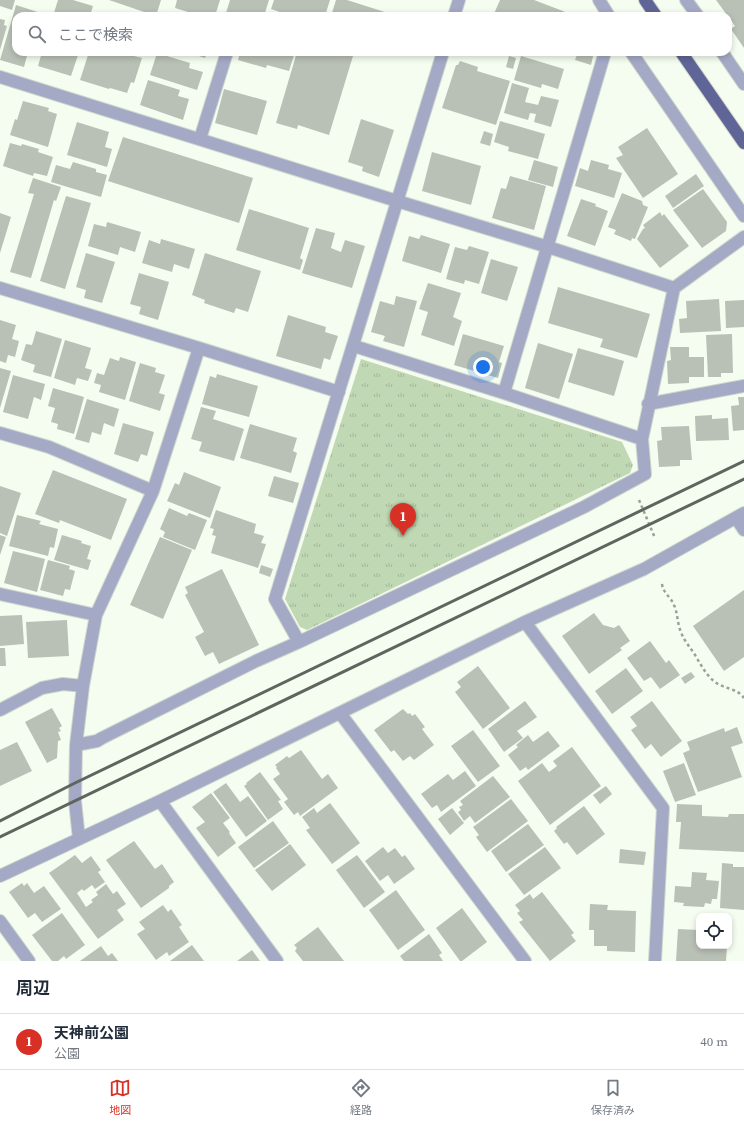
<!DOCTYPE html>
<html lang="ja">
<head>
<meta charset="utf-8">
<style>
	:root { --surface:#fff; --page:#f6f6f7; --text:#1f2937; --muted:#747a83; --line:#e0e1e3; --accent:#d93025 }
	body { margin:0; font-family:"Source Serif 4","Noto Sans JP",serif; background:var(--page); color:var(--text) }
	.controls { position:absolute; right:12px; bottom:12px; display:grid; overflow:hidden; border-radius:8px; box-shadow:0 2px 6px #0003 }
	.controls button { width:36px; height:36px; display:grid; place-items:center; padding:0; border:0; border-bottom:1px solid var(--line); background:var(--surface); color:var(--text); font:20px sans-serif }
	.you { position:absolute; left:483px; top:367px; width:14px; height:14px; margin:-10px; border:3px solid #fff; border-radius:50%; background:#1a73e8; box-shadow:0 0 0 6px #1a73e833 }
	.badge { display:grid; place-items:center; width:26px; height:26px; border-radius:50%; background:var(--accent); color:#fff; font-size:13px; font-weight:700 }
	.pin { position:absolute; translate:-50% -33px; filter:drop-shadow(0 1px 2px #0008) }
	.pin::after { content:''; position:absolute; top:21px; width:14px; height:12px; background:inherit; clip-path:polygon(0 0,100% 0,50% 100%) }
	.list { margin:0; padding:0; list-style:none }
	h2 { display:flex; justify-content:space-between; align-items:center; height:52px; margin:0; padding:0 16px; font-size:17px }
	h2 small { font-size:13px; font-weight:400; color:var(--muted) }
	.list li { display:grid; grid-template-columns:26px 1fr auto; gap:12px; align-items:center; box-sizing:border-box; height:56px; padding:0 16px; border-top:1px solid var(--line) }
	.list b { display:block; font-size:15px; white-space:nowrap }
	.list p { margin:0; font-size:13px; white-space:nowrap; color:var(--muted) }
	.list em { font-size:13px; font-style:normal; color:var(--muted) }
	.icon { flex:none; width:22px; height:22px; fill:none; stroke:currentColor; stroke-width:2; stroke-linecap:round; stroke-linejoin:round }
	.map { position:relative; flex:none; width:744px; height:961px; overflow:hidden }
	.search { position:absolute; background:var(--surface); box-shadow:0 2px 6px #0003; left:12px; right:12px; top:12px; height:44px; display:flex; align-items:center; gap:10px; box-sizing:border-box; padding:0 14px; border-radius:12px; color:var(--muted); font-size:15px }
	.sheet { height:108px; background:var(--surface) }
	nav { display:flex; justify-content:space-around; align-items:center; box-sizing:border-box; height:56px; border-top:1px solid var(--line); background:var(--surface); font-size:11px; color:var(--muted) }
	nav a { display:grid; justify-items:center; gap:2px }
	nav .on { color:var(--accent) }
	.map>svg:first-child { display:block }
	.park { fill:url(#park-tufts) }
	.building { fill:#b9c0b5 }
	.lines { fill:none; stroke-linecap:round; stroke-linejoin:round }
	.lane-casing { stroke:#cfd6cc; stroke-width:14 }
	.street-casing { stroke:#cfd6cc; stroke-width:14 }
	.primary-casing { stroke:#cfd6cc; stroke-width:14 }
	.path { stroke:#9aa097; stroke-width:2.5; stroke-dasharray:3 3; stroke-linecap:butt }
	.lane { stroke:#a4a9c6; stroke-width:12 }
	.street { stroke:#a4a9c6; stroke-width:12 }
	.primary { stroke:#606597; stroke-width:12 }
	.rail { stroke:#60645e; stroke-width:3 }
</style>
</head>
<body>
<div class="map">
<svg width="744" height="961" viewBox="0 0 744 961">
	<defs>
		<pattern id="park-tufts" width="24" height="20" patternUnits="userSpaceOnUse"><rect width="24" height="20" fill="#c0d8b3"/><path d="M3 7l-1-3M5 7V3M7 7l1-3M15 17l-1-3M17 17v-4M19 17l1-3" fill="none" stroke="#a4b899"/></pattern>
	</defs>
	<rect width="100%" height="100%" fill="#f5fdf1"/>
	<path class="park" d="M361 359 622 442 633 465 630 473 307 630 300 627 285 599Z"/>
	<path class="building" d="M0 0H15L12 10 0 6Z
		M58 0H73L93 6 90 16H53Z
		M109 0H161L156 16Z
		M177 0H220L215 16H201L175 8Z
		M230 0H269L264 16H234L226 13Z
		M274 0H330L325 16H291L271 9Z
		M336 0H347L388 13 387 16H331Z
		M500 0H534L576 16H493Z
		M716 0H744V48L731 29 735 26Z
		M16 5 50 16H16V52H28L24 67 0 60Z
		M0 19 5 20 4 25 7 26 0 50Z
		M42 52H79L71 76 38 66Z
		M89 52H136L134 56 142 58 134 83 131 82 127 93 110 88 109 89 80 80Z
		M187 52H207L205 58Z
		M240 52H295L289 71 267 65 266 68 238 60Z
		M297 52H340L353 56 329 135 298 125 297 129 276 123Z
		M578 52H594L591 65 575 60Z
		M157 53 190 63 189 68 203 72 197 90 150 75Z
		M509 56 516 58 513 69 506 67Z
		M521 56 564 69 558 89 542 84 541 88 514 80Z
		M460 61 478 67 477 71 510 81 496 125 442 108 456 65H458Z
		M148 80 180 90 178 96 189 99 183 120 140 105Z
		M512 83 529 88 525 102 538 105 541 96 559 100 551 127 534 122 536 114 530 113 528 120 504 113Z
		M224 89 267 101 257 135 215 123Z
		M23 101 49 108 48 111 57 114 48 147 10 135 15 119 17 120Z
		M361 119 394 130 379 177 362 171 363 167 348 162Z
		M500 121 545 134 538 159 508 151 509 147 494 142Z
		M77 122 109 132 105 147 112 149 107 167 67 155Z
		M647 128 678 174 643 198 616 158 623 155 618 147Z
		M484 131 493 134 490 146 480 143Z
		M123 137 253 178 239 223 108 181Z
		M10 143 21 146 22 144 39 149 38 152 53 157 47 176 34 173 33 176 3 166Z
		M432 152 481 166 471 205 422 191Z
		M534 160 558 167 553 187 528 180Z
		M591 160 609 165 608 169 622 173 614 198 575 186 580 168 588 171Z
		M73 162 96 169V172L107 175 101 197 51 182 56 165 70 169Z
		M696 174 704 186 673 208 665 196Z
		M510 176 546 186 534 230 492 218 501 188 506 189Z
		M33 178 61 187 56 201 54 200 31 278 10 272 34 194 28 193Z
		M703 189 727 222 726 231 702 248 673 210Z
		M622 193 642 201 643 205 648 207 635 239 632 238 631 241 614 234 616 230 608 227Z
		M66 196 91 203 65 289 40 281Z
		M581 199 596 204 595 206 608 211 595 246 567 236Z
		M249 209 309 228 300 258 303 260 300 270 236 250Z
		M660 212 662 216 664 214 689 246 660 268 637 239 643 229 645 228 643 225Z
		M0 213 11 217 0 253Z
		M107 222 141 232 135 252 120 247 118 255 88 246 94 224 106 227Z
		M316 228 335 233 331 248 341 252 345 240 365 246 352 288 302 273Z
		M421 235 450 244 441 273 402 261 409 236 419 239Z
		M161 239 195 249 189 269 174 264 172 272 142 263 149 240 160 244Z
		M469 246 489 252 479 284 465 280 464 284 446 279 455 247 467 250Z
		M86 253 115 262 102 303 84 298 86 290 76 287Z
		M205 253 261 271 248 312 236 308 234 313 204 303 205 300 192 295Z
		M491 259 518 267 507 301 481 293Z
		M139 273 169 282 158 320 139 314 141 307 130 304Z
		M428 283 461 293 453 317 462 321 454 346 421 335 428 312 419 309Z
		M558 287 650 314 637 358 600 347 603 339 548 323Z
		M396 296 417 301 404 347 383 341 385 336 371 332 380 301 394 305Z
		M719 299 721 331 680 333 679 319 687 318 686 301Z
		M744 300V327L726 328 725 301Z
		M288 315 326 327 325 332 338 336 330 360 324 358 321 369 276 356Z
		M0 320 16 325 12 339 19 341 15 357 8 355 6 363 0 361Z
		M36 331 62 339 51 377 33 372 35 365 21 360 26 344 32 345Z
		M463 334 504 346 499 362 502 363 498 378 454 365Z
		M732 334 733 373H721V377H708L706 335Z
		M65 340 91 348 85 368 92 370 88 381 77 378 75 385 54 378Z
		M538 343 573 354 559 399 525 388Z
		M670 347H689V357H704V377H689V383L668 384 667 361 671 360Z
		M578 348 624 361 614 396 568 382Z
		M120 357 136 362 125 400 99 392 101 385 94 383 97 373 104 375 110 358 119 361Z
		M140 363 156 368 155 372 165 375 159 393 165 395 160 411 129 401Z
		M0 368 11 371 0 408Z
		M217 374 258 386 249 417 202 404 210 376 216 378Z
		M13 375 45 384 41 400 34 397 28 419 3 412Z
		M53 388 84 397 74 434 57 429 58 424 51 422 55 408 48 406Z
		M738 397H744V430L733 431 731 406 739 405Z
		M87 399 119 409 114 427 104 423 101 435 92 432 89 443 75 439Z
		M201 407 216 411 213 419 244 429 234 461 199 451 202 442 191 439Z
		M712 415V419L728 418 729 440 696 441 695 416Z
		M123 423 154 432 147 456 141 454 138 462 114 454Z
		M250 424 297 438 293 451 297 453 291 473 240 458Z
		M689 426 692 460H680V466L659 467 657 441 662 440 661 427Z
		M53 470 127 499 111 540 60 520 59 523 35 514Z
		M184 472 221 487 210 518 167 501 175 483 179 485Z
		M274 476 299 483 293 503 268 496Z
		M0 486 21 493 7 536 0 533Z
		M169 508 187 516 189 513 207 520 195 550 163 537 165 532 160 529Z
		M216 510 256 524 254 533 264 536 261 543 266 544 258 568 211 553 216 536 212 535 214 529 210 528Z
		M17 515 41 521 39 524 58 529 54 548 50 547 48 556 9 546Z
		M0 535 6 537 0 555Z
		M62 535 82 541 81 543 91 546 87 559 91 560 88 570 54 560Z
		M160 537 192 550 163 619 130 605Z
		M13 551 45 559 37 592 4 583Z
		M48 560 70 566 69 569 75 571 70 590 65 589 63 596 40 590Z
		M261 565 273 569 270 577 259 573Z
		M222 569 259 645 219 664 213 652 205 656 195 637 204 632 185 595 188 593 185 587Z
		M744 590V657L724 671 693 626Z
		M594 613 603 625 614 628 619 625 630 641 620 648 622 650 589 674 562 636Z
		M22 615 24 644 0 646V616Z
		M67 620 69 656 28 658 26 622Z
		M650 641 666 663 669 660 680 675 660 689 651 677 644 681 627 658Z
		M0 648H5L6 666H0Z
		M478 666 510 708 483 729 455 692 461 687 457 682Z
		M626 668 643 691 612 714 595 691Z
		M691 672 695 677 685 684 681 678Z
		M525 701 537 717 517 731 523 738 504 752 488 729Z
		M652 701 682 741 661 757 651 744 645 749 631 730 637 726 630 717Z
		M52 708 62 726 59 728 61 731 58 732 61 740 58 741 57 758 47 763 25 722Z
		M403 709 408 714 410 713 412 716 415 714 425 727 422 729 434 745 414 760 410 756 403 761 394 750 391 752 374 730Z
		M737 727 743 743 731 747 742 777 698 792 683 753 690 750 687 742 724 728 725 732Z
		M473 730 500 766 478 782 451 746Z
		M548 731 560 746 528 770 526 767 520 771 508 755 518 747 516 745 528 735 533 742Z
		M17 742 32 771 0 786V750Z
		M572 747 601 786 550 825 518 781 542 763 549 772 557 766 553 761Z
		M301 750 322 779 328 774 338 788 300 816 298 812 294 815 284 802 288 799 273 779 280 774 276 768 277 767 275 765 287 756 289 758Z
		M684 763 696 795 675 802 663 771Z
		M465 771 476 786 441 812 437 805 432 808 421 794 448 774 453 780Z
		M260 772 281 800 278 801 283 809 268 820 244 786 247 784 246 783Z
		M493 776 510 797 475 823 470 816 464 821 458 812 461 810 459 807 463 805 460 801Z
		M226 783 240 802 248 796 267 821 246 837 213 792Z
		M606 786 612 794 600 804 593 795Z
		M211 793 230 818 223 823 230 832 229 833 236 843 218 857 196 828 205 822 192 807Z
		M511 799 528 821 487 852 476 837 479 835 473 827Z
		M330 803 360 843 332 864 306 830 310 828 302 817 314 808 317 813Z
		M677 804 702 805V816L728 817 729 814H744V852L679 849 681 822H676Z
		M584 806 605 834 577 855 567 842 564 844 554 831 557 828 556 827Z
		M452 808 464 823 450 835 438 819Z
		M273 821 289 843 254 868 238 847Z
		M528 824 544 845 506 872 491 851Z
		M134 841 155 869 162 864 174 882 169 886V888L141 908 106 860Z
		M290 844 306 865 272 891 255 870Z
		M383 847 388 853 395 848 402 857 405 855 415 869 394 884 388 875 380 881 365 861Z
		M545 847 561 868 524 895 508 874Z
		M620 849 646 852 644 865 619 863Z
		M75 855 82 863 91 856 101 870 98 872 105 882 95 889 92 885 84 891 82 889 77 893 86 907 93 902 91 900 98 895 96 892 106 884 113 894 117 891 126 904 117 910 124 920 98 939 49 873Z
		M357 855 385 892 364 908 336 870Z
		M722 863 733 864V867H744V910L720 908Z
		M692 872 707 873 706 880 719 881 717 899H712L711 904 705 903 704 907 683 906 684 903 674 902 675 886 691 887Z
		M22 883 24 886 27 883 34 893 44 886 61 909 42 922 35 913 28 918 9 892Z
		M396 890 425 930 398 950 369 910Z
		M542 892 574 933 571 935 576 941 550 961 519 922 523 920 517 913 520 911 515 905 530 894 533 899Z
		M590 904 608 905 607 910 636 911 635 952 607 951V946H594V930H589Z
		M163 905 168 912 171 909 182 925 179 927 189 942 169 956 167 952 156 960 137 934 145 929 139 922Z
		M462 908 487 942 462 961H460L436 928Z
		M62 913 85 945 66 959 64 956 58 961H52L32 935Z
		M318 927 344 961H303L295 951 297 948 294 945Z
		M678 929 699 930V946H727L726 961H676Z
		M429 934 442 953 439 955 443 961H404L400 956Z
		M192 945 204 961H170Z
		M101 946 108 956 112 953 118 961H80Z
		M252 950 260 961H237Z"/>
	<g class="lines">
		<g class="lane-casing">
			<path id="lane" d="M200 139 227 52"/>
		</g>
		<g class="street-casing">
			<path id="street" d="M599 0 609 16
				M686 0 698 16
				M454 16 459 0
				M631 52 744 216
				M722 52 744 84
				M0 77 397 201 548 247 674 288
				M0 288 199 348 339 392
				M354 346 504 393 642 439
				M504 393 605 52
				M648 404 744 386
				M0 433 49 447 153 491
				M736 518 744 530
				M0 594 96 615
				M525 622 663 808 655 961
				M299 642 275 599 443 52
				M0 710 42 688 63 684 83 686
				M340 713 525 961
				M76 745 97 741 102 738 256 661 299 642 584 507 645 474 642 439 674 288 744 237
				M160 801 277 961
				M79 839 75 801 76 745 83 686 96 615 153 491 199 348
				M0 876 160 801 525 622 644 569 744 513
				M0 921 29 961"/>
		</g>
		<g class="primary-casing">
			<path id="primary" d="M645 0 656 16
				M681 52 744 143"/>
		</g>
		<path class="path" d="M639 500 655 538
			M662 584C663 593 671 597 674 605 678 614 677 623 681 632 684 641 690 647 695 655 701 665 706 675 715 682 724 689 737 688 744 698"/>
		<use href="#lane" class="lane"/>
		<use href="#street" class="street"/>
		<use href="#primary" class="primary"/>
		<path class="rail" d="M0 821 75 783 744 461
			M0 837 744 479"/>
	</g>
</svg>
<div class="controls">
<button><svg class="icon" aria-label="locate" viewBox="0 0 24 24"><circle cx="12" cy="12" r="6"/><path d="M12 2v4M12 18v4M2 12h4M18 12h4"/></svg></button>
</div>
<div class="you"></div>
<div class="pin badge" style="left:403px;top:536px">1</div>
<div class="search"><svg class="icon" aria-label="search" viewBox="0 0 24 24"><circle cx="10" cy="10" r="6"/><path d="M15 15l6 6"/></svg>ここで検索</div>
</div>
<section class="sheet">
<h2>周辺<small></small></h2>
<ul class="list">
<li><span class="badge">1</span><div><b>天神前公園</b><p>公園</p></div><em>40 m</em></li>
</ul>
</section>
<nav>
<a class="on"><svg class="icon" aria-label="map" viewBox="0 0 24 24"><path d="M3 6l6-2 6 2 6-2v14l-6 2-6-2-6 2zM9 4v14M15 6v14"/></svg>地図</a>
<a><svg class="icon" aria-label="directions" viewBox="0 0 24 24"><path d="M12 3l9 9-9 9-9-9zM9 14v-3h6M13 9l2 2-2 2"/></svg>経路</a>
<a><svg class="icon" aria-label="saved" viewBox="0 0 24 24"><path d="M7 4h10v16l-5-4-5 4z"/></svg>保存済み</a>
</nav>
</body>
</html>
